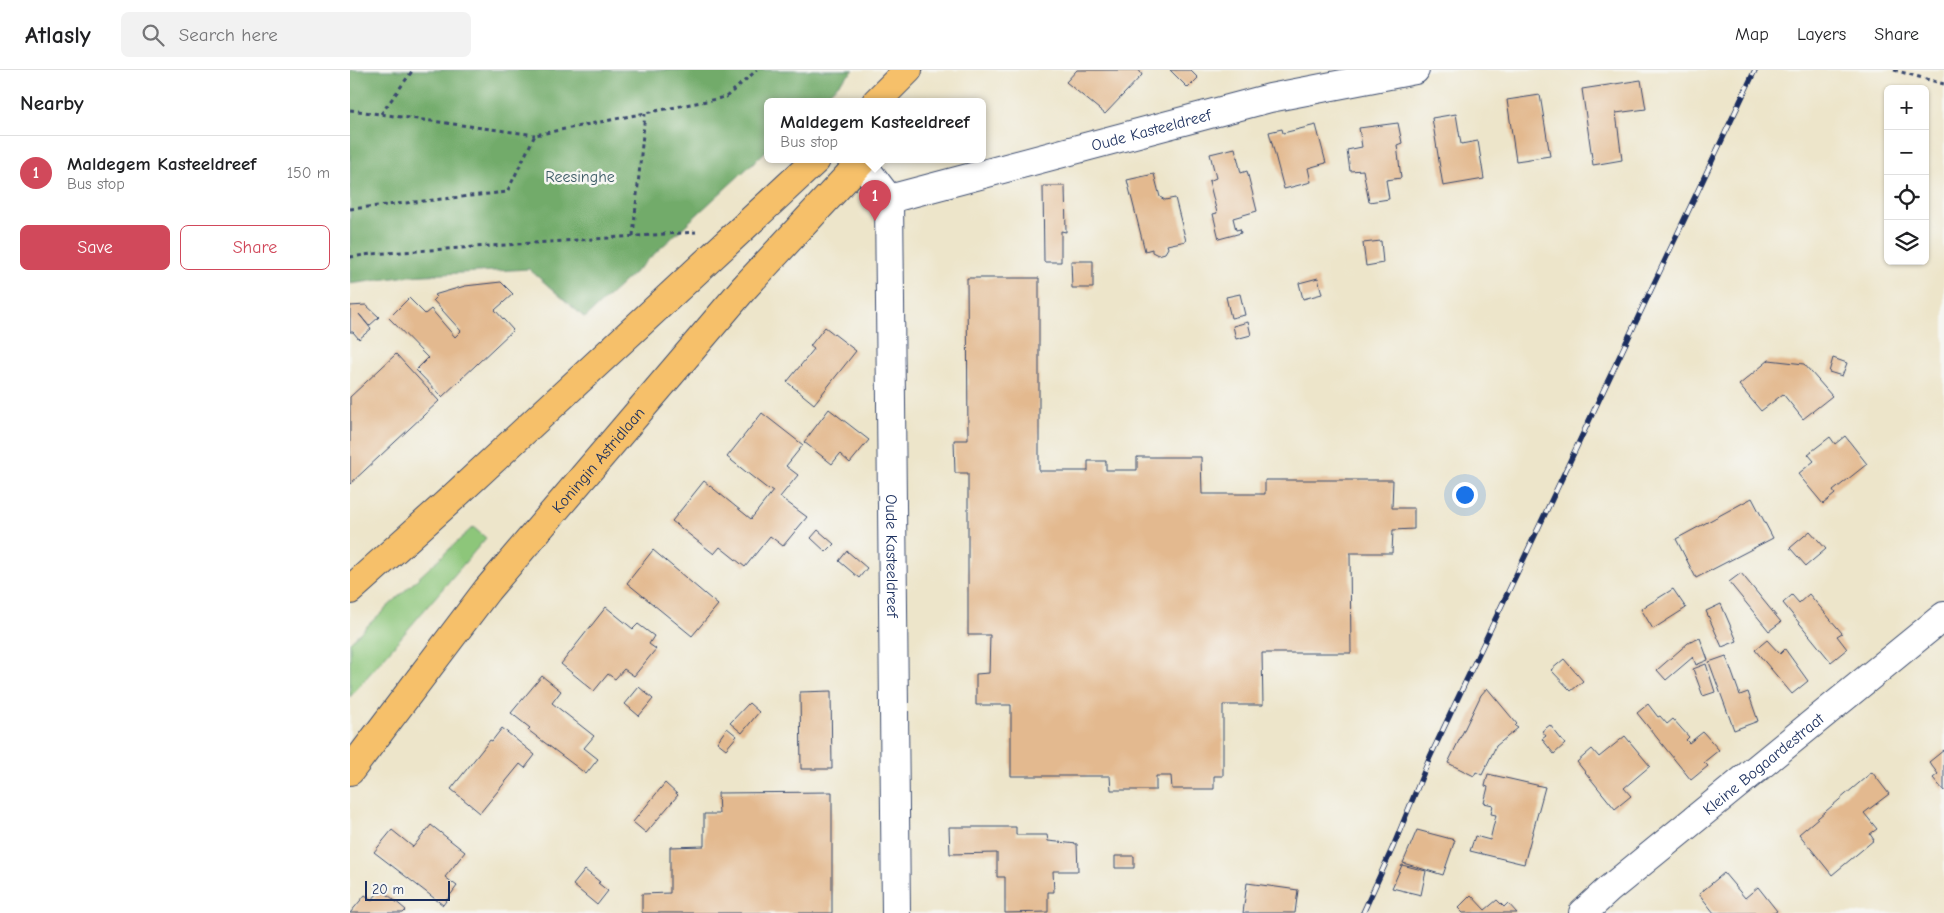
<!DOCTYPE html>
<html lang="en">
<head>
<meta charset="utf-8">
<style>
	:root { --surface:#fff; --page:#f2f2f2; --text:#202124; --muted:#757577; --line:#e0e0e0; --accent:#d1495b }
	body { margin:0; font-family:"Comic Neue",sans-serif; background:var(--page); color:var(--text) }
	.controls { position:absolute; right:15px; top:15px; display:grid; overflow:hidden; border-radius:8px; box-shadow:0 1px 4px #0004 }
	.controls button { width:45px; height:45px; display:grid; place-items:center; padding:0; border:0; border-bottom:1px solid var(--line); background:var(--surface); color:var(--text); font:25px sans-serif }
	.scale { position:absolute; left:15px; bottom:12px; width:85px; box-sizing:border-box; padding-left:5px; border:2px solid #1b2f5e; border-top:0; font-size:14px; line-height:18px; white-space:nowrap; color:#1b2f5e; -webkit-text-stroke:4px #f6f6f2; paint-order:stroke }
	.you { position:absolute; left:1114px; top:424px; width:18px; height:18px; margin:-12px; border:4px solid #fff; border-radius:50%; background:#1a73e8; box-shadow:0 0 0 8px #1a73e833 }
	.badge { display:grid; place-items:center; width:32px; height:32px; border-radius:50%; background:var(--accent); color:#fff; font-size:16px; font-weight:700 }
	.pin { position:absolute; translate:-50% -41px; filter:drop-shadow(0 1px 2px #0008) }
	.pin::after { content:''; position:absolute; top:26px; width:18px; height:15px; background:inherit; clip-path:polygon(0 0,100% 0,50% 100%) }
	.popup { position:absolute; left:414px; top:28px; width:222px; height:65px; box-sizing:border-box; display:grid; place-content:center; border-radius:8px; background:var(--surface); filter:drop-shadow(0 1px 4px #0005); font-size:16px; white-space:nowrap; color:var(--muted) }
	.popup b { font-size:19px; color:var(--text) }
	.popup::after { content:''; position:absolute; left:50%; top:100%; margin-left:-10px; border:10px solid transparent; border-top-color:var(--surface) }
	.list { margin:0; padding:0; list-style:none }
	h2 { display:flex; justify-content:space-between; align-items:center; height:65px; margin:0; padding:0 20px; font-size:21px }
	h2 small { font-size:16px; font-weight:400; color:var(--muted) }
	.list li { display:grid; grid-template-columns:32px 1fr auto; gap:15px; align-items:center; box-sizing:border-box; height:75px; padding:0 20px; border-top:1px solid var(--line) }
	.list b { display:block; font-size:19px; white-space:nowrap }
	.list p { margin:0; font-size:16px; white-space:nowrap; color:var(--muted) }
	.list em { font-size:16px; font-style:normal; color:var(--muted) }
	.actions { display:flex; gap:10px; padding:15px 20px }
	.actions a { flex:1; padding:11px 0; border:1px solid var(--accent); border-radius:8px; text-align:center; font-size:18px; color:var(--accent) }
	.actions .main { background:var(--accent); color:#fff }
	.icon { flex:none; width:28px; height:28px; fill:none; stroke:currentColor; stroke-width:2; stroke-linecap:round; stroke-linejoin:round }
	.map { position:relative; flex:none; width:1594px; height:843px; overflow:hidden }
	header { display:flex; align-items:center; gap:30px; box-sizing:border-box; height:70px; padding:0 25px; background:var(--surface); border-bottom:1px solid var(--line) }
	header strong { font-size:24px }
	nav { display:flex; gap:28px; margin-inline-start:auto; font-size:18px }
	.search { width:350px; height:45px; background:var(--page); display:flex; align-items:center; gap:12px; box-sizing:border-box; padding:0 18px; border-radius:8px; color:var(--muted); font-size:19px }
	main { display:flex }
	aside { flex:1; background:var(--surface) }
	.map>svg:first-child { display:block }
	.green { fill:#8dc67a; stroke:#547a6c }
	.forest { fill:#72ab6a; stroke:#466d64 }
	.building { fill:#e3b98f }
	.lines { fill:none; stroke-linecap:round; stroke-linejoin:round }
	.minor-casing { stroke:#3a4a6e; stroke-width:30 }
	.major-casing { stroke:#3a4a6e; stroke-width:30 }
	.path { stroke:#3a4a6e; stroke-width:3; stroke-dasharray:4 4; stroke-linecap:butt }
	.minor { stroke:#fff; stroke-width:28 }
	.major { stroke:#f6c06b; stroke-width:28 }
	.rail-casing { stroke:#1b2f5e; stroke-width:5.5 }
	.rail { stroke:#f6f6f2; stroke-width:4; stroke-dasharray:11; stroke-linecap:butt }
	.labels { text-anchor:middle; stroke-width:5; stroke-linejoin:round; paint-order:stroke }
	.street-label { font-size:16px; fill:#1b2f5e; stroke:#f6f6f2 }
	.park-label { font-size:16px; fill:#3d5c66; stroke:#f6f6f2 }
</style>
</head>
<body>
<header>
<strong>Atlasly</strong>
<div class="search"><svg class="icon" aria-label="search" viewBox="0 0 24 24"><circle cx="10" cy="10" r="6"/><path d="M15 15l6 6"/></svg>Search here</div>
<nav><a>Map</a><a>Layers</a><a>Share</a></nav>
</header>
<main>
<aside>
<h2>Nearby<small></small></h2>
<ul class="list">
<li><span class="badge">1</span><div><b>Maldegem Kasteeldreef</b><p>Bus stop</p></div><em>150 m</em></li>
</ul>
<div class="actions"><a class="main">Save</a><a>Share</a></div>
</aside>
<div class="map">
<svg width="1594" height="843" viewBox="0 0 1594 843">
	<rect width="100%" height="100%" fill="#f6f6f2"/>
	<filter id="ink" filterUnits="userSpaceOnUse"><feTurbulence type="fractalNoise" baseFrequency=".02" numOctaves="2"/><feDisplacementMap in="SourceGraphic" scale="10" xChannelSelector="R" yChannelSelector="G"/><feConvolveMatrix kernelMatrix="1 2 1 2 8 2 1 2 1" color-interpolation-filters="sRGB"/></filter>
	<filter id="wash" filterUnits="userSpaceOnUse"><feTurbulence type="fractalNoise" baseFrequency=".0096" numOctaves="4" result="noise"/><feDisplacementMap in="SourceGraphic" scale="20" xChannelSelector="R" yChannelSelector="G"/><feGaussianBlur stdDeviation="1.12" result="paint"/><feColorMatrix in="noise" values="0 0 0 0 0 0 0 0 0 0 0 0 0 0 0 0 0 1.4 0 .05"/><feComposite in="paint" operator="in"/></filter>
	<g filter="url(#wash)">
		<rect width="100%" height="100%" fill="#ede5ca"/>
		<path class="green" d="M123 457 136 468 0 627V572Z"/>
		<path class="forest" d="M0 0H504L469 32H418L417 80 235 248 179 199 58 206 0 214Z"/>
		<g id="blocks">
			<path class="building" d="M727 0H789L792 5 755 44 716 12Z
				M820 0H840L848 8 838 18Z
				M1291 10 1296 39 1266 43 1272 90 1243 95 1232 19Z
				M1190 25 1200 86 1166 91 1157 30Z
				M1106 44 1111 74 1128 71 1134 109 1093 116 1082 48Z
				M1048 53 1052 73 1047 75 1051 108 1036 110 1039 129 1019 132 1013 100 1000 101 997 80 1012 77 1009 58Z
				M966 55 976 93 958 98 961 112 934 119 919 62 932 59 933 63Z
				M885 78 891 103 897 101 907 141 883 148 886 160 890 159 891 163 869 169 863 144 867 143 859 111 866 108 860 84Z
				M804 104 810 127 815 130 825 128 836 171 817 175 818 178 815 183 808 185 802 182V179L795 181 777 110Z
				M693 116H715L716 162 711 161V192H694Z
				M1031 171 1033 193 1016 196 1013 173Z
				M721 191H743V218H722Z
				M617 208H689V401H738V391H756V400H787V387H851L852 424H915V410H1043L1042 438H1064V459L1043 460 1042 483H1000L1001 583H912L913 635H873V706H864V719H822L821 706H806V720H761L760 706H661V635H626V604L639 603 640 565H618V403H605L604 370H618Z
				M968 208 972 224 953 229 949 213Z
				M151 212 163 224 145 240 163 260 92 327 66 300 78 288 39 248 59 228 75 244 81 239 105 267 111 261 83 230 86 227 84 225 115 216Z
				M890 224 895 245 881 248 876 227Z
				M16 235 29 247 19 256 9 244 21 259 9 269 3 262H0V236Z
				M898 252 901 265 886 269 883 256Z
				M475 257 506 281 464 334 437 312 464 279 460 276Z
				M46 284 89 331 0 414V327Z
				M1483 288 1497 293 1492 306 1479 302Z
				M1419 290 1454 294 1482 326 1453 349 1433 324 1411 341 1389 315Z
				M479 339 519 370 500 393 490 384 482 394 454 372Z
				M412 343 453 375 436 396 448 405 430 427 457 447 433 476 420 466 395 497 370 477 364 484 322 451 354 411 401 449 423 421 420 419 419 420 377 387Z
				M1495 366 1517 394 1483 421 1485 424 1473 434 1448 404 1464 391 1458 384 1480 367 1485 374Z
				M1402 428 1423 468 1346 508 1326 469Z
				M468 460 484 474 476 482 461 468Z
				M1460 461 1476 479 1456 496 1440 478Z
				M303 480 368 535 342 566 277 513Z
				M497 481 517 498 509 508 489 491Z
				M1391 503 1431 552 1419 561 1379 512Z
				M1323 519 1336 538 1303 559 1291 539Z
				M1459 524 1492 563 1487 566 1497 579 1481 592 1433 533 1442 525 1449 533Z
				M1371 534 1387 571 1372 577 1356 541Z
				M256 537 283 559 288 554 304 566 299 574 306 579 284 606 274 599 265 609 258 604 244 621 211 594Z
				M1350 568 1358 590 1346 595 1343 587 1316 610 1307 600 1338 573Z
				M1417 570 1430 584 1435 579 1458 611 1442 624 1405 580Z
				M1376 586 1390 625 1398 622 1408 651 1384 660 1359 592Z
				M1214 589 1233 611 1221 621 1201 600Z
				M1356 594 1365 622 1353 626 1343 599Z
				M192 606 211 621 202 633 244 666 234 678 248 689 236 704 178 660 180 658 161 643Z
				M289 617 303 629 289 646 275 634Z
				M1137 618 1167 654 1165 656 1168 658 1146 676 1132 705 1126 702 1124 706 1098 693 1131 625Z
				M481 621 482 699H451L450 622Z
				M399 633 409 642 392 663 380 653Z
				M1298 634 1308 647 1310 646 1317 654 1323 649 1339 667 1336 670 1339 673 1353 662 1369 680 1354 692 1358 696 1341 710 1287 643Z
				M1200 655 1215 674 1204 684 1192 669 1196 666 1192 661Z
				M152 658 185 685 175 698 170 694 130 743 101 719 140 670 142 671Z
				M377 658 387 666 376 679 367 672Z
				M1275 666 1300 696 1274 718 1281 726 1265 739 1227 692 1242 679 1249 687Z
				M1594 680V721L1583 708 1588 704 1579 692Z
				M1522 702 1539 724 1514 743 1527 759 1520 764 1524 770 1482 805 1449 764Z
				M1138 704 1195 717 1174 794 1120 781 1125 766 1140 770 1146 745 1141 744 1143 735 1134 733 1138 717 1135 716Z
				M315 713 328 725 296 763 283 752Z
				M482 722V843H292V824L320 823V777L354 776V744H369L368 723Z
				M81 755 115 782 95 807 107 816 93 835 24 782 42 760 63 777Z
				M599 757H666V765H697L698 771 727 774 728 801H703L704 822H698V842L655 843V807H647V783L600 784Z
				M1067 760 1105 770 1093 805 1053 793Z
				M765 786H784V798H765Z
				M1052 795 1076 801 1071 825 1042 818Z
				M235 800 250 812 248 813 258 821 247 835 223 815Z
				M1374 803 1395 828 1408 817 1427 841 1424 843H1364L1349 824Z
				M897 813 948 820 945 843H893Z
				M31 819 56 840 53 843H0L15 825 22 830Z
				M1121 825 1135 840 1147 830 1154 837 1158 833 1167 843H1113L1108 838Z"/>
		</g>
	</g>
	<g filter="url(#ink)">
		<use href="#blocks" fill-opacity="0" stroke="#3a4a6e" stroke-width="1"/>
		<g class="lines">
			<g class="minor-casing">
				<g id="minor">
					<path id="s1" d="M509 90 539 129 546 843"/>
					<path id="s2" d="M539 129 920 28 1065 0"/>
					<path id="s3" d="M1233 843 1258 820 1594 546"/>
				</g>
			</g>
			<g class="major-casing">
				<g id="major">
					<path d="M526 32 558 0"/>
					<path d="M0 520 97 433 466 90"/>
					<path id="s4" d="M0 701 137 520 394 218 511 92"/>
				</g>
			</g>
			<path class="path" d="M1544 0 1594 14
				M0 40 185 65
				M31 44 63 0
				M0 139 157 122 185 65 376 27 407 0
				M283 166 295 44
				M0 187 22 184 346 162"/>
			<use href="#minor" class="minor"/>
			<use href="#major" class="major"/>
			<g class="rail-casing">
				<path id="rail" d="M1013 843 1043 777 1080 687 1405 0"/>
			</g>
			<use href="#rail" class="rail"/>
		</g>
	</g>
	<g class="labels">
		<g class="street-label">
			<text dy="6" stroke="none"><textPath href="#s2" startOffset="271">Oude Kasteeldreef</textPath></text>
			<text dy="6" stroke="none"><textPath href="#s4" startOffset="398">Koningin Astridlaan</textPath></text>
			<text dy="6" stroke="none"><textPath href="#s1" startOffset="406">Oude Kasteeldreef</textPath></text>
			<text dy="6" stroke="none"><textPath href="#s3" startOffset="234">Kleine Bogaardestraat</textPath></text>
		</g>
		<g class="park-label">
			<text x="230" y="112">Reesinghe</text>
		</g>
	</g>
</svg>
<div class="controls">
<button>+</button>
<button>−</button>
<button><svg class="icon" aria-label="locate" viewBox="0 0 24 24"><circle cx="12" cy="12" r="6"/><path d="M12 2v4M12 18v4M2 12h4M18 12h4"/></svg></button>
<button><svg class="icon" aria-label="layers" viewBox="0 0 24 24"><path d="M12 4l9 5-9 5-9-5zM3 14l9 5 9-5"/></svg></button>
</div>
<div class="scale">20 m</div>
<div class="you"></div>
<div class="pin badge" style="left:525px;top:151px">1</div>
<div class="popup"><b>Maldegem Kasteeldreef</b>Bus stop</div>
</div>
</main>
</body>
</html>
